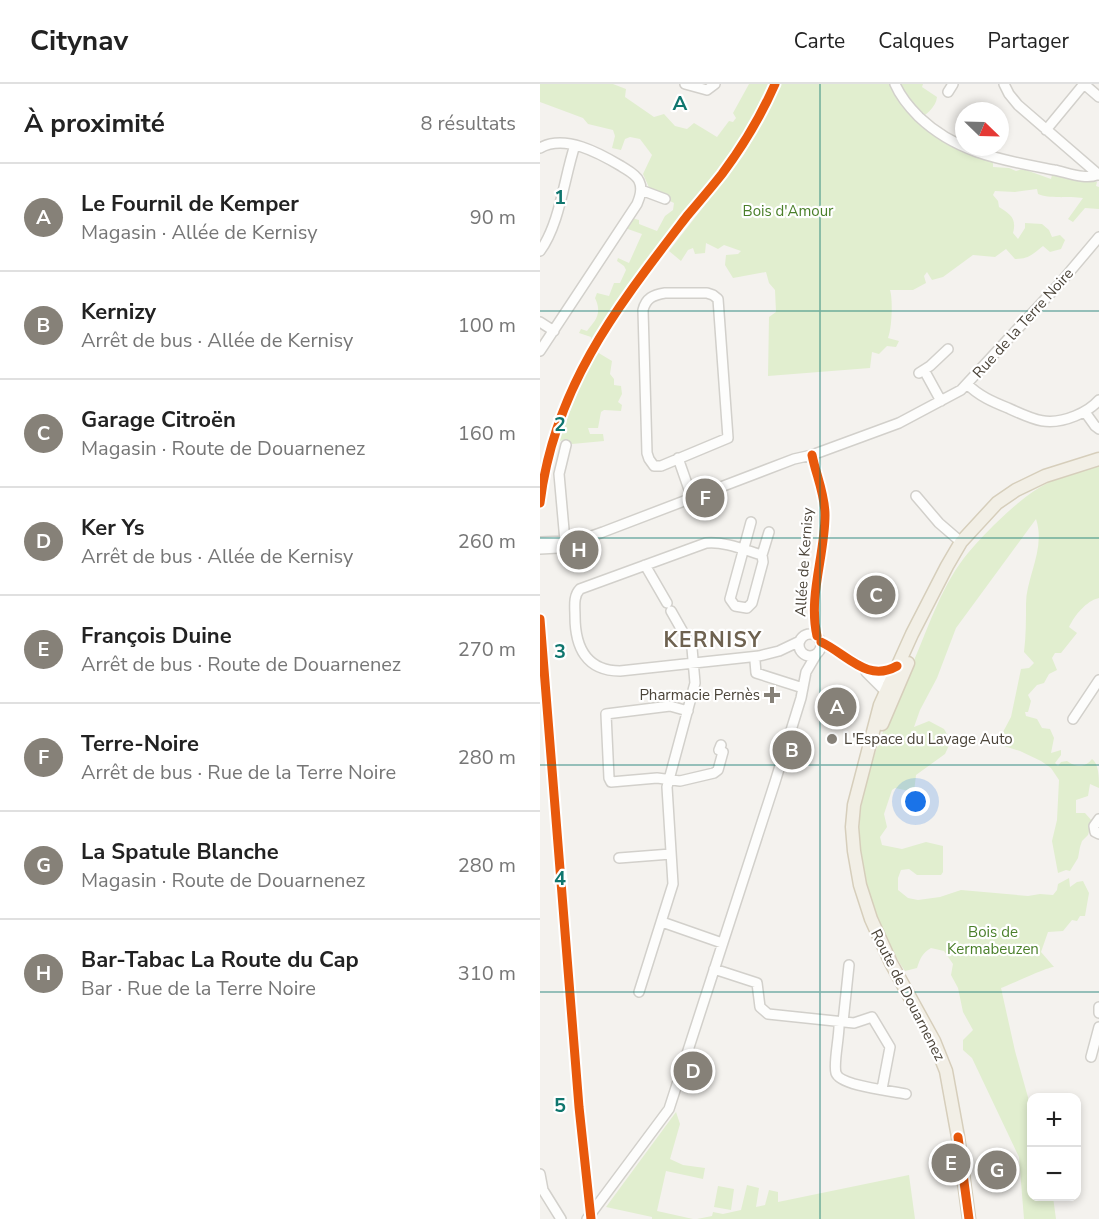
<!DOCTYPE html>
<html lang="fr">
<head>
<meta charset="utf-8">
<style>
	:root { --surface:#fff; --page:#f6f6f6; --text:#222; --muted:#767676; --line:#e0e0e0; --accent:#868178 }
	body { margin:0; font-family:"Nunito Sans",sans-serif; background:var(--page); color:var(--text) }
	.controls { position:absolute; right:18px; bottom:18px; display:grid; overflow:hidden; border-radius:12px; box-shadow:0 3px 9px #0003 }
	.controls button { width:54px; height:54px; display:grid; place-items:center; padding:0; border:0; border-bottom:2px solid var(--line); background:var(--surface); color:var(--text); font:30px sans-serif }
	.compass { position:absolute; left:415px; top:18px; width:54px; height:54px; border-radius:50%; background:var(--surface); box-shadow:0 3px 9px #0003; rotate:113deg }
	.you { position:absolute; left:376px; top:718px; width:21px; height:21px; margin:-15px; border:4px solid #fff; border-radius:50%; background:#1a73e8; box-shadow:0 0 0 9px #1a73e833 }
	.badge { display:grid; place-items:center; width:39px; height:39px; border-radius:50%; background:var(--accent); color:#fff; font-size:20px; font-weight:700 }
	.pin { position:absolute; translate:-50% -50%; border:3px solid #fff; box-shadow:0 2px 6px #0006 }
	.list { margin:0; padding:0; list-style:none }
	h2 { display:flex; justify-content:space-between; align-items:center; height:78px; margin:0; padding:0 24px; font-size:26px }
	h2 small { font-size:20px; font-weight:400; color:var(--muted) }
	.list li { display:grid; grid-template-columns:39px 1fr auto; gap:18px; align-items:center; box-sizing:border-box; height:108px; padding:0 24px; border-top:2px solid var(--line) }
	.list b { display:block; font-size:22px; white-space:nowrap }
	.list p { margin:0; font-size:20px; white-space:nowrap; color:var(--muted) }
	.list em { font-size:20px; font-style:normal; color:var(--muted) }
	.map { position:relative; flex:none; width:559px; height:1135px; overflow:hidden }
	header { display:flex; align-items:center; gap:36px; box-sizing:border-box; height:84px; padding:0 30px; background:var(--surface); border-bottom:2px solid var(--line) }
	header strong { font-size:28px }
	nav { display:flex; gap:33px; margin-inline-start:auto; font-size:21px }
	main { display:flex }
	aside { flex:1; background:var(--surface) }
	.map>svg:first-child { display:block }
	.green { fill:#e1eecf }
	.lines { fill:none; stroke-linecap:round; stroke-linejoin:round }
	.minor-casing { stroke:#d2d0cb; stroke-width:12 }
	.major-casing { stroke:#d6cebb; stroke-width:15 }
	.minor { stroke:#fdfdfc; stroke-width:9 }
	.major { stroke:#f2efe6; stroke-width:12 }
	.cycleway-casing { stroke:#fff; stroke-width:13 }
	.cycleway { stroke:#e8590c; stroke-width:9 }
	.grid { fill:none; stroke:#0f766e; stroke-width:1.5; stroke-opacity:0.55 }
	.poi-dot { fill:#868178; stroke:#fff; stroke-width:2 }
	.labels { text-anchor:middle; stroke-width:4.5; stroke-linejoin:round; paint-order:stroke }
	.park-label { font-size:15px; fill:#4a7f2a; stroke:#fff }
	.street-label { font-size:15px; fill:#4b4439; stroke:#fff }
	.poi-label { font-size:15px; fill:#4b4439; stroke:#fff; text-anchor:end }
	.district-label { font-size:21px; font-weight:bold; letter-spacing:1.5px; fill:#6e6250; stroke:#fff }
	.grid-label { font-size:20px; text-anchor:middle; font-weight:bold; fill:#0f766e; stroke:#fff; stroke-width:4.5; stroke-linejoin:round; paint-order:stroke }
</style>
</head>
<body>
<header>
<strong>Citynav</strong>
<nav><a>Carte</a><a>Calques</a><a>Partager</a></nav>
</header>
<main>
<aside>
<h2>À proximité<small>8 résultats</small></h2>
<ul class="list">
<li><span class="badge">A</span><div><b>Le Fournil de Kemper</b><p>Magasin · Allée de Kernisy</p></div><em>90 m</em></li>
<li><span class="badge">B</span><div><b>Kernizy</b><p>Arrêt de bus · Allée de Kernisy</p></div><em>100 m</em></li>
<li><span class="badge">C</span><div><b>Garage Citroën</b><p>Magasin · Route de Douarnenez</p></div><em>160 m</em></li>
<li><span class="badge">D</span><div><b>Ker Ys</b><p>Arrêt de bus · Allée de Kernisy</p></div><em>260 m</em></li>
<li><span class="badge">E</span><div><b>François Duine</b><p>Arrêt de bus · Route de Douarnenez</p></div><em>270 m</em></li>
<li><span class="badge">F</span><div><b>Terre-Noire</b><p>Arrêt de bus · Rue de la Terre Noire</p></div><em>280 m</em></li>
<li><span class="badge">G</span><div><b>La Spatule Blanche</b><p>Magasin · Route de Douarnenez</p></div><em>280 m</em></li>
<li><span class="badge">H</span><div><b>Bar-Tabac La Route du Cap</b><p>Bar · Rue de la Terre Noire</p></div><em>310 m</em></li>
</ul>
</aside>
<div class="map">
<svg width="559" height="1135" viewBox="0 0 559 1135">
	<rect width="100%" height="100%" fill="#f4f2ee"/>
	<path class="green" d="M0 0H73L86 5 85 13 114 33 124 30 135 42 147 45 154 39 177 53 189 37 193 38 196 34 193 29 209 0H231C211 47 178 85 147 125 114 169 82 214 52 260L51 253 39 249 41 245 47 247C54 238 61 232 57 219 55 212 54 217 57 209L69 212 74 199H80L86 186 84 182 77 177 78 174 89 179 102 150 85 144 92 134 99 136V140L117 147 125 132 133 126 134 119 111 108 103 90 112 71 100 55 90 53 85 55 81 66 72 64 75 52 73 46 48 40 43 34 0 18Z
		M241 0H383L382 3 397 13C396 24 385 31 377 37 399 59 424 67 453 77V83L469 84 476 87 483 85 511 95 512 91 519 90 557 98 556 102 559 103V125L545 124 533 138 528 135 543 114C530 112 508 115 498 110L497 105 475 108 455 107 453 111 458 117 459 123C470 130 477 134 473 149L478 155 485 144V139L502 140 509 146 512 153 520 151 525 156 521 165 510 168 503 162C493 170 489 175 475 175L466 165 455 173 433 171 403 193 392 196 387 188 384 192 386 199 373 206H350C353 215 352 244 348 254L359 257 356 263 347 262 339 270 332 268 330 284 228 292 229 233 236 228 235 206 229 199 226 188 193 194 185 181 186 171 198 170 201 167 184 161 178 165 166 159 165 169 155 170 153 164 148 166 141 177 129 167 203 72 228 29Z
		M57 268 72 277 70 290 74 295V301L81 302 82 310 78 318 82 321 81 327 64 326 61 328 58 344H48L50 350H63L64 357 32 360 28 356 18 357 46 288Z
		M559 374V514C546 517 535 531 529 543L537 549 521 569H515L512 574 517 586 509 590 504 599 497 601 488 611 491 617 488 628H485L486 632 497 635 502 644 510 645 514 654 511 669 521 666V671L515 679 518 682 521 678 527 677C536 683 544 685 552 675 559 680 559 694 559 704L550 700 548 712 536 716V729H545L552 737 548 751 542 757 540 763 538 774 530 787 526 786 518 789 512 757 517 736 519 696 511 684 501 677 480 667 464 662 463 648 471 633 481 585 489 584 494 579 484 568C486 552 486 536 486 520 486 493 506 465 496 435L416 544 397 594 380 626 374 643 389 637 404 645 411 657 405 670 376 691 374 708 355 704 352 706 344 730 347 743 340 753 342 761 362 765 386 758 403 762V788L401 791H377L369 785 361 786 358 794V806L368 814 378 816 400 813 421 806 488 812 500 810 513 811 517 806 518 800 529 794 530 803 537 798 543 797 549 809 545 832H540L537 837 532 836 523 847 508 848 501 868 514 883C507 883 472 900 461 904L475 967 491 1024V1112L513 1113 516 1135H484L479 1073 432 974 423 966V956L433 946 423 928 418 904 411 891 413 880 404 867 391 864C382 869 380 875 377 884L365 887C355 873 349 858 342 843 330 816 319 776 319 746 321 687 352 628 375 574 390 539 403 499 428 469 444 450 473 421 494 407 514 394 538 385 559 374Z
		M136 1028 140 1040 130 1075 143 1081 165 1084 163 1095 126 1087 117 1127 153 1135H112V1133L66 1123Z
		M369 1091 375 1135H157L172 1132 173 1128 183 1130 201 1126 207 1101 219 1104 216 1123 225 1121 229 1106 238 1108V1118Z
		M178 1102 194 1105 191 1126 174 1123Z"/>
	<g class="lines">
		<g class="minor-casing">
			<path id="minor" d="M145 0 167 6 175 0
				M355 0C361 14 369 23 379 33 418 70 463 76 514 86 526 88 547 97 559 90
				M464 0 469 10 478 21 559 91
				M544 0 559 13
				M408 8 413 0
				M506 46 544 0
				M0 64C25 50 59 69 81 82 87 86 96 90 99 97 103 105 100 113 97 120L0 267
				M101 106 125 115
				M0 167C20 140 24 94 35 61
				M125 209H167L173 211 178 215 188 354 121 382H114L109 375 107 369 103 226C106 214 113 211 125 209Z
				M0 238 14 247
				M384 286 401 317
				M379 289 390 282 408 265
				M427 300C439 312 453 318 468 324 494 336 508 343 535 332 545 328 552 324 559 316
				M545 328 555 342 559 345
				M272 371C276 391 285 410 285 431 285 471 268 512 277 552
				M138 374 152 414
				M376 412 399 439 421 458
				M211 438 190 515 195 522 207 524 212 519 223 478 222 471C205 466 184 457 166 459L40 505C33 512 35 523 35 532 35 563 46 587 80 587L219 572 239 567 260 557
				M25 457 19 390 26 361
				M0 458 29 457
				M0 465 18 464 63 448 254 375 272 371 359 339 421 306 521 198 559 153
				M222 471 229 448
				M105 481 127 519
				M259 561a11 11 0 1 1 22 0a11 11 0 1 1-22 0Z
				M281 558 320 582 356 600
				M215 577 216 589 263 604
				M326 588 342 604 352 610
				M148 627 130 622 66 630 69 694 71 698 117 694 140 697 174 689 178 686 183 668 179 666 181 661
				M533 635 559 596
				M559 735 554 742 555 748 559 750
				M79 774 131 770
				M122 838 182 859
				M174 885 217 899 220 923 228 930 314 939 332 933 350 963 342 1005
				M99 908 133 800 127 703 155 599 152 564 131 527
				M559 923V929
				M299 938C300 951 293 979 296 989 300 1002 353 1007 366 1010
				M303 938 309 881
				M551 973 559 943
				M0 1090 3 1106 21 1135
				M47 1135 129 1025 235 698 261 614 266 588 276 571"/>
		</g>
		<g class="major-casing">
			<path id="major" d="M342 640 368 579
				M429 1135 418 1053 406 987 394 957 351 879 331 835 320 801 314 767 312 743 314 721 340 621 372 550 407 482 421 458 457 419 476 406 505 392 559 375"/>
		</g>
		<use href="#minor" class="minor"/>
		<use href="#major" class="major"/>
		<g class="cycleway-casing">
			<path id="cycleway" d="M272 371C276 391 285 410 285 431 285 471 268 512 277 552
				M0 419C14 302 78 222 147 132 159 118 171 104 182 90 203 62 221 32 235 0
				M0 535 39 1023 51 1135
				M281 558C307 570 327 599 357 582
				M418 1053 429 1135"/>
		</g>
		<use href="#cycleway" class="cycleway"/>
	</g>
	<path class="grid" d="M280 0V1135M0 227H559M0 454H559M0 681H559M0 908H559"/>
	<g class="poi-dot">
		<path d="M229 602h6v6h6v6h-6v6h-6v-6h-6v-6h6z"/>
		<circle cx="292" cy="655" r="6"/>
	</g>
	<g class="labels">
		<g class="park-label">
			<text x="248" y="132">Bois d'Amour</text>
			<text x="453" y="853">Bois de<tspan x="453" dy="17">Kermabeuzen</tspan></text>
		</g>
		<g class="street-label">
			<text transform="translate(483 239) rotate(-48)" y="5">Rue de la Terre Noire</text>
			<text transform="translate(264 478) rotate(-86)" y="5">Allée de Kernisy</text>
			<text transform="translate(368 911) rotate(63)" y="5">Route de Douarnenez</text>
		</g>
		<g class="poi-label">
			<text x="220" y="616">Pharmacie Pernès</text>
			<text x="304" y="660" text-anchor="start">L'Espace du Lavage Auto</text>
		</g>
		<g class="district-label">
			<text x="173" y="563">KERNISY</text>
		</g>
	</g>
	<g class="grid-label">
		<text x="140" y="26">A</text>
		<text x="20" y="120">1</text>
		<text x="20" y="347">2</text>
		<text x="20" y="574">3</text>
		<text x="20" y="801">4</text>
		<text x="20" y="1028">5</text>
	</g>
</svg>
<div class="controls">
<button>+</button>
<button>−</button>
</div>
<svg class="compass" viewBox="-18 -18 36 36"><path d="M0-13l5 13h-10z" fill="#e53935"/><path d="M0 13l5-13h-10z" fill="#767676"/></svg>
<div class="you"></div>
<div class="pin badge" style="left:297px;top:623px">A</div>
<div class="pin badge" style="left:252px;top:666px">B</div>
<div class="pin badge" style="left:336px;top:511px">C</div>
<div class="pin badge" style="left:153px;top:987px">D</div>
<div class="pin badge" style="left:411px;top:1079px">E</div>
<div class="pin badge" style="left:165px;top:414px">F</div>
<div class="pin badge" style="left:457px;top:1086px">G</div>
<div class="pin badge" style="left:39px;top:466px">H</div>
</div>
</main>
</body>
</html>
